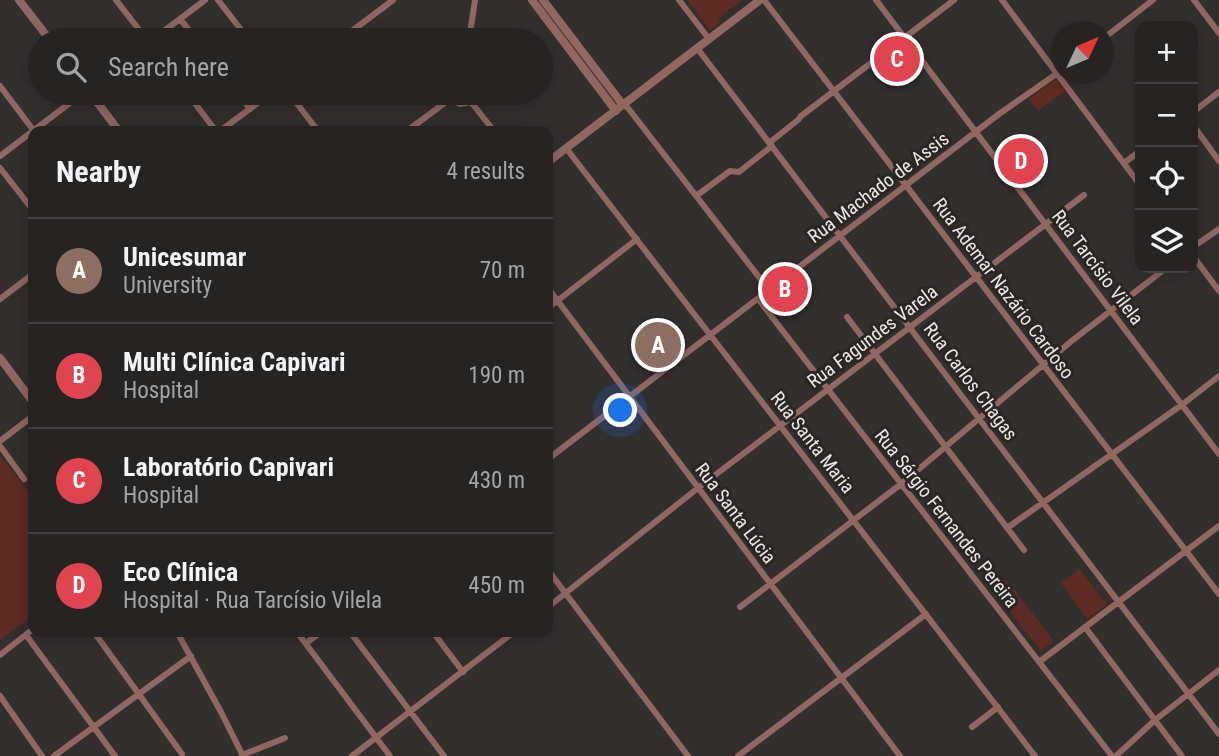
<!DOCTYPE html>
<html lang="en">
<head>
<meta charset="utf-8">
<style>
	:root { --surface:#262323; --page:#2e2b2b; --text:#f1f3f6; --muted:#a4a4a6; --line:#424041; --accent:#0b8043 }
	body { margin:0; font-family:"Roboto Condensed",sans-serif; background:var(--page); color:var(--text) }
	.controls { position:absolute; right:21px; top:21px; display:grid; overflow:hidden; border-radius:14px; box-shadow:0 4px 18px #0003 }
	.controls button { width:63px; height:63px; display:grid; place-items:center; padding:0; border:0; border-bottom:2px solid var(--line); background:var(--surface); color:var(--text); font:35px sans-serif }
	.compass { position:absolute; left:1051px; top:21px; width:63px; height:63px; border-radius:50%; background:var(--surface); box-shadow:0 4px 18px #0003; rotate:46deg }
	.you { position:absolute; left:621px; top:411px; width:24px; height:24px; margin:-18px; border:5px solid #fff; border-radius:50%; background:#1a73e8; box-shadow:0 0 0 10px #1a73e833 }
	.badge { display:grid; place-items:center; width:46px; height:46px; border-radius:50%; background:var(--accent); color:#fff; font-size:23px; font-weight:700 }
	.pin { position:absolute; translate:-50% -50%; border:4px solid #fff; box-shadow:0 2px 7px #0006 }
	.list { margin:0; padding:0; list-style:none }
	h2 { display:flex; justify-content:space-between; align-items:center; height:91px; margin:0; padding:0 28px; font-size:30px }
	h2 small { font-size:23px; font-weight:400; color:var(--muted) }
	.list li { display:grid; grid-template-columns:46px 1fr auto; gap:21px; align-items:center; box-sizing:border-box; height:105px; padding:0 28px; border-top:2px solid var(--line) }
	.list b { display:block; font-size:26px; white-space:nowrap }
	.list p { margin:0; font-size:23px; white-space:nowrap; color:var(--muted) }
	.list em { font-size:23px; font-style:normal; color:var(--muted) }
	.icon { flex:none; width:38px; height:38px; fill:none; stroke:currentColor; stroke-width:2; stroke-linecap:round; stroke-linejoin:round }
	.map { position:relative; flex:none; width:1219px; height:756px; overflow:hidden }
	.search { position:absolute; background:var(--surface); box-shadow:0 4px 18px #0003; left:28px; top:28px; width:525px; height:77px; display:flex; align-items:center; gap:18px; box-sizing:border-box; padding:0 24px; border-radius:38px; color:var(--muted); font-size:26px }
	.panel { position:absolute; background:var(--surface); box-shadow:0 4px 18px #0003; left:28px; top:126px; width:525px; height:511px; border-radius:14px }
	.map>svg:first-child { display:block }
	.green { fill:#5e2b24 }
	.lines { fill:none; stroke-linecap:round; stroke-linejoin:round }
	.minor { stroke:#916760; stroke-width:6 }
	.tertiary { stroke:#916760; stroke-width:8 }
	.labels { text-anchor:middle; stroke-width:6; stroke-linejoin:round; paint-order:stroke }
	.street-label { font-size:19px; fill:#eae8e7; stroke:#292625 }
</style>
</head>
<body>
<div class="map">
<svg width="1219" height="756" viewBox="0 0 1219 756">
	<rect width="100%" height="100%" fill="#322f2f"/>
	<path class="green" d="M687 0H743L718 19 720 23 710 30Z
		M1056 79 1065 91 1038 111 1029 99Z
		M0 455 29 493 33 491V616L0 640Z
		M1080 569 1107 604 1087 619 1061 583Z
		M1006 579 1054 641 1041 651 991 588Z"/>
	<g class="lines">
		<path class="minor" d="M116 0 147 40
			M218 0 249 40
			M679 0 709 39
			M764 0 1219 594
			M876 0 1219 454
			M1002 0 1140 185
			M1194 0 1219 33
			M180 19 197 40
			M1104 38 1153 0
			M152 40 205 0
			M340 40 393 0
			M469 40 475 0
			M697 48 1219 734
			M0 86 34 131
			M187 93 216 131
			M238 93 250 109
			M289 93 318 131
			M447 93 450 99 460 104 471 102 477 93
			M471 102 494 131
			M623 105 628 108 769 290
			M1193 112 1219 92
			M1193 125 1219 161
			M220 131 271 93
			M407 131 450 99
			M769 143 798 120 801 116 954 0
			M566 148 1035 756
			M0 156 83 93
			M1124 163 1140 151
			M0 168 33 210
			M696 196 730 171 739 172 772 146
			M1193 247 1219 229
			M1193 256 1219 291
			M548 288 900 756
			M0 299 33 274
			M758 299 1112 756
			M548 308 637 239
			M847 317 1024 550
			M0 441 33 416
			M0 446 24 479
			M548 459 999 114 1062 70
			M1007 528 1183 404 1219 376
			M548 570 688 756
			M548 607 698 488 1084 195
			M740 607 901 484 1074 339 1166 268
			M1085 627 1182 756
			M94 632 182 754
			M177 632 221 712 243 756
			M297 632 390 756
			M350 632 444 756
			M433 632 463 672
			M26 635 115 756
			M306 643 321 632
			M0 655 33 629
			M1039 662 1219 526
			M0 696 42 756
			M972 727 998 707
			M242 755 285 738
			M54 756 191 656
			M352 756 514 632
			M738 756 926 614
			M1116 756 1155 720 1219 670"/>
		<path class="tertiary" d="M19 0 50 40
			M532 0 616 111
			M543 0 623 105
			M90 93 119 131
			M548 162 760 0
			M0 358 33 402"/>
	</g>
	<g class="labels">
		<g class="street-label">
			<text transform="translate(878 187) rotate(-37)" y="7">Rua Machado de Assis</text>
			<text transform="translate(1098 267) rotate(53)" y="7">Rua Tarcísio Vilela</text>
			<text transform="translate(1004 288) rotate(53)" y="7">Rua Ademar Nazário Cardoso</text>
			<text transform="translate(872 336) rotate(-37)" y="7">Rua Fagundes Varela</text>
			<text transform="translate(971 381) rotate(53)" y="7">Rua Carlos Chagas</text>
			<text transform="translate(813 442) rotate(52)" y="7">Rua Santa Maria</text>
			<text transform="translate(736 513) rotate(53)" y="7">Rua Santa Lúcia</text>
			<text transform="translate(947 518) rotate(52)" y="7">Rua Sérgio Fernandes Pereira</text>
		</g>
	</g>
</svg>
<div class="controls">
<button>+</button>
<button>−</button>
<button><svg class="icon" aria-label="locate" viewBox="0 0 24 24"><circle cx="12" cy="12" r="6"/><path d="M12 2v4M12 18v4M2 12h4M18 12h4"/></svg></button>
<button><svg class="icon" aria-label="layers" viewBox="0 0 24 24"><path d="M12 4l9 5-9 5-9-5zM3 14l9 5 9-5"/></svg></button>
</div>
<svg class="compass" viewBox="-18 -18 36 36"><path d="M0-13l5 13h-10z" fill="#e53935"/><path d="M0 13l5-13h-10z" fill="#a4a4a6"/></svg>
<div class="you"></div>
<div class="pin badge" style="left:658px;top:345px;background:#8d6e63">A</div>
<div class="pin badge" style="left:785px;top:289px;background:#e0444e">B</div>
<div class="pin badge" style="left:897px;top:59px;background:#e0444e">C</div>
<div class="pin badge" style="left:1021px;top:161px;background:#e0444e">D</div>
<div class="search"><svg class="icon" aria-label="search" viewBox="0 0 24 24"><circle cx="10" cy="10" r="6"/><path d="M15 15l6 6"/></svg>Search here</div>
<section class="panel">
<h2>Nearby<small>4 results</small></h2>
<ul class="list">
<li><span class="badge" style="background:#8d6e63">A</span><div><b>Unicesumar</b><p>University</p></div><em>70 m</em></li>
<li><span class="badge" style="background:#e0444e">B</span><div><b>Multi Clínica Capivari</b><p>Hospital</p></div><em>190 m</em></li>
<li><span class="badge" style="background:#e0444e">C</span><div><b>Laboratório Capivari</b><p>Hospital</p></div><em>430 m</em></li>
<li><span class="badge" style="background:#e0444e">D</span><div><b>Eco Clínica</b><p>Hospital · Rua Tarcísio Vilela</p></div><em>450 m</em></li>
</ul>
</section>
</div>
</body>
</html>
